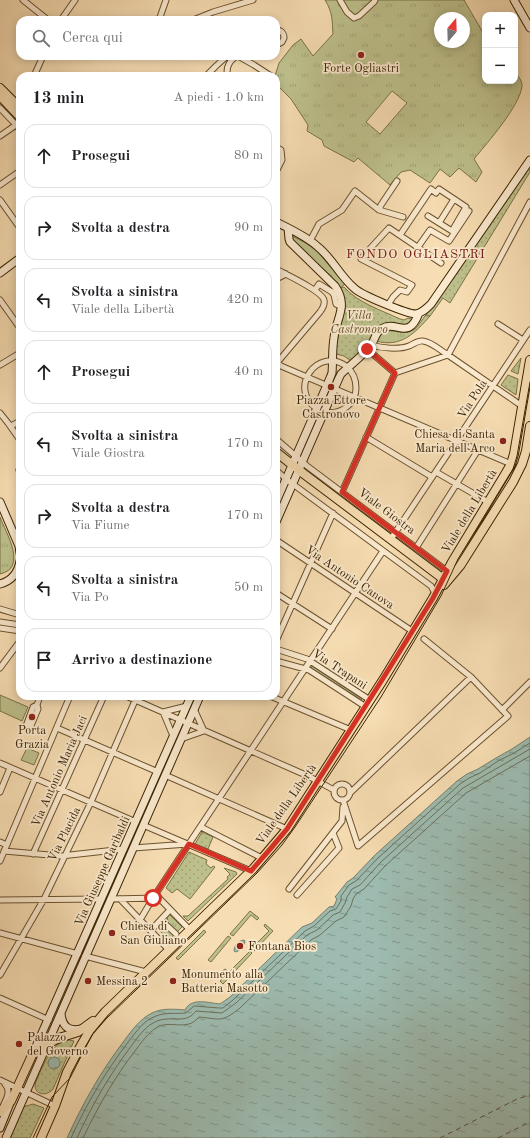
<!DOCTYPE html>
<html lang="it">
<head>
<meta charset="utf-8">
<style>
	:root { --surface:#fff; --page:#f6f6f6; --text:#202124; --muted:#757577; --line:#e0e0e0 }
	body { margin:0; font-family:"Old Standard TT",serif; background:var(--page); color:var(--text) }
	.controls { position:absolute; right:12px; top:12px; display:grid; overflow:hidden; border-radius:8px; box-shadow:0 2px 10px #0003 }
	.controls button { width:36px; height:36px; display:grid; place-items:center; padding:0; border:0; border-bottom:1px solid var(--line); background:var(--surface); color:var(--text); font:20px sans-serif }
	.compass { position:absolute; left:434px; top:12px; width:36px; height:36px; border-radius:50%; background:var(--surface); box-shadow:0 2px 10px #0003; rotate:19deg }
	.stop { position:absolute; width:12px; height:12px; margin:-9px; border:3px solid #d93025; border-radius:50%; background:#fff }
	.stop.end { background:#d93025; border-color:#fff; box-shadow:0 1px 4px #0008 }
	.list { margin:0; padding:0; list-style:none }
	h2 { display:flex; justify-content:space-between; align-items:center; height:52px; margin:0; padding:0 16px; font-size:17px }
	h2 small { font-size:13px; font-weight:400; color:var(--muted) }
	.list li { display:grid; grid-template-columns:26px 1fr auto; gap:12px; align-items:center; box-sizing:border-box; height:64px; margin:0 8px 8px; padding:0 8px; border:1px solid var(--line); border-radius:12px }
	.list b { display:block; font-size:15px; white-space:nowrap }
	.list p { margin:0; font-size:13px; white-space:nowrap; color:var(--muted) }
	.list em { font-size:13px; font-style:normal; color:var(--muted) }
	.icon { flex:none; width:22px; height:22px; fill:none; stroke:currentColor; stroke-width:2; stroke-linecap:round; stroke-linejoin:round }
	.map { position:relative; flex:none; width:530px; height:1138px; overflow:hidden }
	.search { position:absolute; background:var(--surface); box-shadow:0 2px 10px #0003; left:16px; top:16px; width:264px; height:44px; display:flex; align-items:center; gap:10px; box-sizing:border-box; padding:0 14px; border-radius:12px; color:var(--muted); font-size:15px }
	.panel { position:absolute; background:var(--surface); box-shadow:0 2px 10px #0003; left:16px; top:72px; width:264px; height:628px; border-radius:12px }
	.map>svg:first-child { display:block }
	.grass { fill:url(#grass-tufts); stroke:#7c7246; fill-rule:evenodd }
	.park { fill:url(#park-dots); stroke:#7c7246 }
	.pitch { fill:#bdc08c; stroke:#7c7246 }
	.water { fill:url(#water-ripples); stroke:#767f6a }
	.lines { fill:none; stroke-linecap:round; stroke-linejoin:round }
	.shore { stroke:#6c7058; stroke-width:1 }
	.ferry { stroke:#595136; stroke-width:1; stroke-dasharray:5 4; stroke-linecap:butt }
	.street-casing { stroke:#6b522e; stroke-width:7 }
	.secondary-casing { stroke:#3c2401; stroke-width:9 }
	.primary-casing { stroke:#3c2401; stroke-width:10 }
	.street { stroke:#fae9ce; stroke-width:5 }
	.secondary { stroke:#fae9ce; stroke-width:7 }
	.primary { stroke:#f7ddb3; stroke-width:8 }
	.tram { stroke:#3c2401; stroke-width:1 }
	.route { stroke:#d93025; stroke-width:5 }
	.poi-dot { fill:#8f2418; stroke:#fae9ce; stroke-width:1.5 }
	.labels { text-anchor:middle; stroke-width:3.5; stroke-linejoin:round; paint-order:stroke }
	.poi-label { font-size:12px; fill:#3c2401; stroke:#fae9ce; text-anchor:start }
	.park-label { font-size:12px; font-style:italic; fill:#5c4b24; stroke:#fae9ce }
	.street-label { font-size:12px; fill:#3c2401; stroke:#fae9ce }
	.neighbourhood-label { font-size:13px; letter-spacing:1px; fill:#7a1f14; stroke:#fae9ce }
</style>
</head>
<body>
<div class="map">
<svg width="530" height="1138" viewBox="0 0 530 1138">
	<defs>
		<pattern id="grass-tufts" width="24" height="20" patternUnits="userSpaceOnUse"><rect width="24" height="20" fill="#bdc08c"/><path d="M3 7l-1-3M5 7V3M7 7l1-3M15 17l-1-3M17 17v-4M19 17l1-3" fill="none" stroke="#a3a577"/></pattern>
		<pattern id="park-dots" width="8" height="8" patternUnits="userSpaceOnUse"><rect width="8" height="8" fill="#bdc08c"/><path d="M2 2h.1M6 6h.1" fill="none" stroke="#a3a577" stroke-width="1.8" stroke-linecap="round"/></pattern>
		<pattern id="water-ripples" width="26" height="14" patternUnits="userSpaceOnUse"><rect width="26" height="14" fill="#9dbbb0"/><path d="M2 4q2-2 4 0t4 0M15 11q2-2 4 0t4 0" fill="none" stroke="#81988d"/></pattern>
	</defs>
	<rect width="100%" height="100%" fill="#f7ddb3"/>
	<filter id="stains"><feTurbulence type="fractalNoise" baseFrequency=".005" numOctaves="4"/><feColorMatrix values="0 0 0 0 .2 0 0 0 0 .09 0 0 0 0 .02 0 0 0 .5 -.17"/></filter>
	<radialGradient id="worn" r=".72"><stop offset=".6" stop-color="#630" stop-opacity="0"/><stop offset="1" stop-color="#630" stop-opacity=".3"/></radialGradient>
	<path class="grass" d="M325 0H464L485 36V81H515V72C518 76 522 80 522 86 520 106 487 143 474 159L482 172 476 182 459 168 450 177 440 169 430 183 410 170 401 172 390 185 358 158 354 162 324 146 322 140 307 131 308 125 291 99 276 84 275 76 279 63 293 45 301 39 313 56 333 34C332 20 333 13 325 0ZM440 18H464V42H440ZM392 91 407 103 380 134 366 122Z
		M292 236 304 242 316 250 345 284 340 288 291 240Z
		M426 315 430 316C415 333 401 348 376 341 388 321 397 338 413 330 419 327 421 320 426 315Z
		M0 517C6 533 28 568 0 574Z
		M312 666 362 699 361 700 311 668Z
		M27 748 39 753 34 765 21 760Z
		M224 868 236 872 237 874 188 921 183 916H188L228 879 227 877 230 874Z
		M250 911 259 918 257 920 251 915 233 936 230 934Z
		M169 914 182 927 177 932 166 921 168 919 166 917Z
		M159 924 161 927 163 925 175 934 169 940 156 927Z
		M265 924 273 931 254 951 251 949 269 931 264 926Z
		M204 930 206 932 178 960 176 958Z
		M228 936 231 938 211 962 208 960Z
		M250 951 252 953 223 984 220 981 225 976 221 972 225 969 229 972Z"/>
	<path class="park" d="M530 166V172L450 303 443 298 430 316 426 315Z
		M344 287C358 303 381 310 400 319L404 320 408 318 414 320C405 327 401 325 391 324L370 339 360 352 351 361 344 356 336 354C336 347 336 339 338 332 342 313 349 308 340 288Z
		M521 358 518 374 511 371Z
		M508 375 518 379 516 395 501 385Z
		M202 832 213 837 208 849 195 844Z
		M189 852 207 860 206 864 211 868 213 866 215 867 190 899 177 889 172 893 166 888Z
		M69 1040 74 1041 53 1089C48 1096 35 1096 35 1085 36 1080 39 1075 41 1070 48 1056 52 1044 69 1040Z
		M33 1104 44 1108 30 1138H9L23 1107Z"/>
	<path class="pitch" d="M0 695 28 707 22 721 0 711Z"/>
	<path class="water" d="M530 737V1138H67C83 1103 101 1071 124 1041 132 1030 140 1019 152 1013 162 1008 174 1009 185 1010 191 997 209 1003 220 1004L230 997 302 927 312 923 329 907 334 906 337 899 335 897 347 882 353 878 375 855 457 781 467 774 478 769 496 758 512 749Z
		M244 940 245 941C244 947 240 951 235 952L234 950C235 945 238 941 244 940Z
		M48 1063a6 6 0 1 1 12 0a6 6 0 1 1-12 0Z"/>
	<g class="lines">
		<path class="shore" d="M71 1138C87 1103 106 1071 129 1041 136 1032 144 1020 156 1016 166 1012 176 1014 186 1013L194 1006 219 1008H223L233 1000 305 931 314 926 330 911 336 909 341 901V896L349 885 356 881 378 858 460 784 469 778 480 773 498 761 514 753 530 743
			M77 1138C92 1105 110 1074 132 1045 138 1037 144 1028 153 1023 166 1015 181 1022 189 1017 192 1016 194 1013 196 1011L222 1013 236 1003 307 935 317 930 333 915 340 912 345 903 347 897 352 889 360 885 381 862 463 788 530 749
			M83 1138C98 1107 114 1078 135 1051 141 1043 147 1034 156 1028 166 1021 178 1027 189 1024 193 1023 196 1020 199 1017 221 1019 221 1023 240 1008L311 940 320 935 336 921 344 917 351 906 353 899 356 894 364 889 385 866 466 793 530 756"/>
		<path class="ferry" d="M440 1138 517 1099 530 1095
			M498 1138 530 1122"/>
		<g class="street-casing">
			<path id="street" d="M23 0 48 20
				M340 0 347 12 354 18 359 16 374 2 375 0
				M61 20 75 0
				M159 20 166 0
				M193 20 213 12 253 0
				M276 30C281 30 284 33 284 38L282 42 276 45
				M34 76 43 56
				M206 76 216 66 227 56
				M228 76C225 68 230 59 238 56L254 65 271 76
				M0 108 20 129
				M0 136 16 125
				M276 147 281 150 282 160 276 172
				M0 185 20 171
				M0 200 20 228
				M379 210 381 205 397 181
				M439 223 454 199
				M400 235 431 189 436 193 439 189 466 207 452 231 428 216
				M310 241 319 224 342 210 355 191 379 210 403 217
				M418 247 430 230 449 241 469 211
				M276 269C285 274 322 291 324 300 325 304 323 308 320 312L276 364
				M276 279 286 274
				M315 290 319 284 332 292 334 295 336 304 342 307
				M0 300 20 328
				M388 305 393 297 400 290 407 292 412 285 361 259 366 253 389 228 441 263
				M498 324 523 340
				M371 345C381 348 399 350 409 346 414 344 418 340 423 341 432 342 441 351 448 355L530 202
				M367 349 395 373
				M276 362 281 366 511 464
				M0 365 20 353
				M395 373 448 355 522 406
				M317 409C287 388 318 346 346 366 352 371 356 379 356 388 356 405 340 415 324 412
				M0 413 8 423 20 440
				M11 426 20 421
				M366 437 432 477
				M276 439 307 466 447 571
				M19 470 20 471
				M276 470 286 479 431 586 435 593
				M436 472 488 502
				M342 492 395 373
				M391 539 530 330
				M276 540 412 631
				M416 548 478 450
				M276 593 332 629
				M0 609 20 615
				M0 622 20 625
				M0 628 20 631
				M276 641 333 513
				M276 649 307 659 370 700
				M276 661 309 670 366 707
				M0 668 20 641
				M126 696 308 776 334 790
				M270 696 351 730
				M37 705 33 707 26 726 30 728 38 709 37 705 40 696
				M194 709 204 731
				M502 710 530 682
				M163 712 173 736
				M163 712 187 706
				M57 728 158 772
				M181 739 204 731
				M0 763 136 822
				M165 775 287 829
				M334 792a8 8 0 1 1 16 0a8 8 0 1 1-16 0Z
				M0 792 10 768
				M350 793 471 677
				M343 800 358 846 508 716 471 677 424 639
				M143 825 251 871
				M201 827 262 858
				M0 842 7 845
				M133 848 188 844
				M4 851 61 856 124 849
				M33 854 104 696
				M0 861 70 696
				M289 889 342 821 343 807
				M297 895 339 848 333 833
				M110 899 159 898 190 930
				M120 899 169 950
				M0 900 102 899
				M140 920 153 898 383 551
				M161 920 176 934
				M154 927 168 912
				M0 933 78 954
				M85 956 146 972
				M0 975 44 899 91 802 137 696
				M0 998 49 1020
				M0 1080 55 1106
				M3 1106C7 1098 11 1091 5 1084"/>
		</g>
		<g class="secondary-casing">
			<path id="secondary" d="M514 0 530 28
				M276 222C290 229 306 236 318 247 332 258 340 276 354 288 361 295 407 314 416 314 422 313 426 309 431 304L530 160
				M0 273 20 258
				M0 502 19 546 20 553
				M276 502 330 378 332 373C333 361 332 349 334 338 336 318 349 306 335 286L290 242 289 239 288 228
				M276 522 339 378 341 374C350 365 364 355 371 345 375 340 375 333 381 329 397 319 408 342 419 313
				M0 584C11 581 18 573 20 561
				M61 1013C62 1025 67 1032 81 1029
				M34 1051 191 696
				M0 1128 10 1103
				M6 1138 200 696"/>
		</g>
		<g class="primary-casing">
			<path id="primary" d="M0 88 20 108
				M0 96 20 117
				M276 452 304 474 446 581
				M444 585 460 566 513 482 522 464 526 451 530 426
				M0 1112 11 1101 34 1051 59 1038 78 1032 93 1021
				M41 1138 55 1106 67 1072 80 1047 90 1030 105 1012 253 869 287 829 383 680 433 598 452 562 504 476 511 464 514 454 530 360"/>
		</g>
		<use href="#street" class="street"/>
		<use href="#secondary" class="secondary"/>
		<use href="#primary" class="primary"/>
		<path class="tram" d="M33 1138 52 1097 70 1078 92 1035 106 1019 257 873 282 845 295 827 381 697 441 596 458 559 508 477 513 469 517 456 530 382"/>
	</g>
	<g class="lines">
		<path class="route" d="M153 898 189 844 251 871 271 848 287 829 382 680 433 598 447 571 342 492 395 373 367 349"/>
	</g>
	<g class="poi-dot">
		<circle cx="361" cy="55" r="4"/>
		<circle cx="331" cy="387" r="4"/>
		<circle cx="503" cy="441" r="4"/>
		<circle cx="32" cy="717" r="4"/>
		<circle cx="112" cy="933" r="4"/>
		<circle cx="240" cy="946" r="4"/>
		<circle cx="88" cy="981" r="4"/>
		<circle cx="173" cy="981" r="4"/>
		<circle cx="19" cy="1044" r="4"/>
	</g>
	<g class="labels">
		<g class="poi-label">
			<text x="361" y="72" text-anchor="middle">Forte Ogliastri</text>
			<text x="331" y="404" text-anchor="middle">Piazza Ettore<tspan x="331" dy="14">Castronovo</tspan></text>
			<text x="495" y="438" text-anchor="end">Chiesa di Santa<tspan x="495" dy="14">Maria dell'Arco</tspan></text>
			<text x="32" y="734" text-anchor="middle">Porta<tspan x="32" dy="14">Grazia</tspan></text>
			<text x="120" y="930">Chiesa di<tspan x="120" dy="14">San Giuliano</tspan></text>
			<text x="248" y="950">Fontana Bios</text>
			<text x="181" y="978">Monumento alla<tspan x="181" dy="14">Batteria Masotto</tspan></text>
			<text x="96" y="985">Messina 2</text>
			<text x="27" y="1041">Palazzo<tspan x="27" dy="14">del Governo</tspan></text>
		</g>
		<g class="park-label">
			<text x="359" y="319">Villa<tspan x="359" dy="14">Castronovo</tspan></text>
		</g>
		<g class="street-label">
			<text transform="translate(472 399) rotate(-57)" y="4">Via Pola</text>
			<text transform="translate(387 511) rotate(37)" y="4">Viale Giostra</text>
			<text transform="translate(469 511) rotate(-59)" y="4">Viale della Libertà</text>
			<text transform="translate(350 577) rotate(34)" y="4">Via Antonio Canova</text>
			<text transform="translate(340 669) rotate(33)" y="4">Via Trapani</text>
			<text transform="translate(59 771) rotate(-66)" y="4">Via Antonio Maria Jaci</text>
			<text transform="translate(286 804) rotate(-55)" y="4">Viale della Libertà</text>
			<text transform="translate(64 834) rotate(-64)" y="4">Via Placida</text>
			<text transform="translate(102 871) rotate(-66)" y="4">Via Giuseppe Garibaldi</text>
		</g>
		<g class="neighbourhood-label">
			<text x="416" y="258">FONDO OGLIASTRI</text>
		</g>
	</g>
	<rect width="100%" height="100%" filter="url(#stains)"/>
	<rect width="100%" height="100%" fill="url(#worn)"/>
</svg>
<div class="controls">
<button>+</button>
<button>−</button>
</div>
<svg class="compass" viewBox="-18 -18 36 36"><path d="M0-13l5 13h-10z" fill="#e53935"/><path d="M0 13l5-13h-10z" fill="#757577"/></svg>
<div class="stop" style="left:153px;top:898px"></div>
<div class="stop end" style="left:367px;top:349px"></div>
<div class="search"><svg class="icon" aria-label="search" viewBox="0 0 24 24"><circle cx="10" cy="10" r="6"/><path d="M15 15l6 6"/></svg>Cerca qui</div>
<section class="panel">
<h2>13 min<small>A piedi · 1.0 km</small></h2>
<ul class="list">
<li><svg class="icon" aria-label="ahead" viewBox="0 0 24 24"><path d="M12 20V5M6 11l6-6 6 6"/></svg><div><b>Prosegui</b></div><em>80 m</em></li>
<li><svg class="icon" aria-label="right" viewBox="0 0 24 24"><path d="M7 20v-9h11M14 6l5 5-5 5"/></svg><div><b>Svolta a destra</b></div><em>90 m</em></li>
<li><svg class="icon" aria-label="left" viewBox="0 0 24 24"><path d="M17 20v-9H6M10 6l-5 5 5 5"/></svg><div><b>Svolta a sinistra</b><p>Viale della Libertà</p></div><em>420 m</em></li>
<li><svg class="icon" aria-label="ahead" viewBox="0 0 24 24"><path d="M12 20V5M6 11l6-6 6 6"/></svg><div><b>Prosegui</b></div><em>40 m</em></li>
<li><svg class="icon" aria-label="left" viewBox="0 0 24 24"><path d="M17 20v-9H6M10 6l-5 5 5 5"/></svg><div><b>Svolta a sinistra</b><p>Viale Giostra</p></div><em>170 m</em></li>
<li><svg class="icon" aria-label="right" viewBox="0 0 24 24"><path d="M7 20v-9h11M14 6l5 5-5 5"/></svg><div><b>Svolta a destra</b><p>Via Fiume</p></div><em>170 m</em></li>
<li><svg class="icon" aria-label="left" viewBox="0 0 24 24"><path d="M17 20v-9H6M10 6l-5 5 5 5"/></svg><div><b>Svolta a sinistra</b><p>Via Po</p></div><em>50 m</em></li>
<li><svg class="icon" aria-label="arrive" viewBox="0 0 24 24"><path d="M6 21V4h12l-3 4 3 4H6"/></svg><div><b>Arrivo a destinazione</b></div></li>
</ul>
</section>
</div>
</body>
</html>
